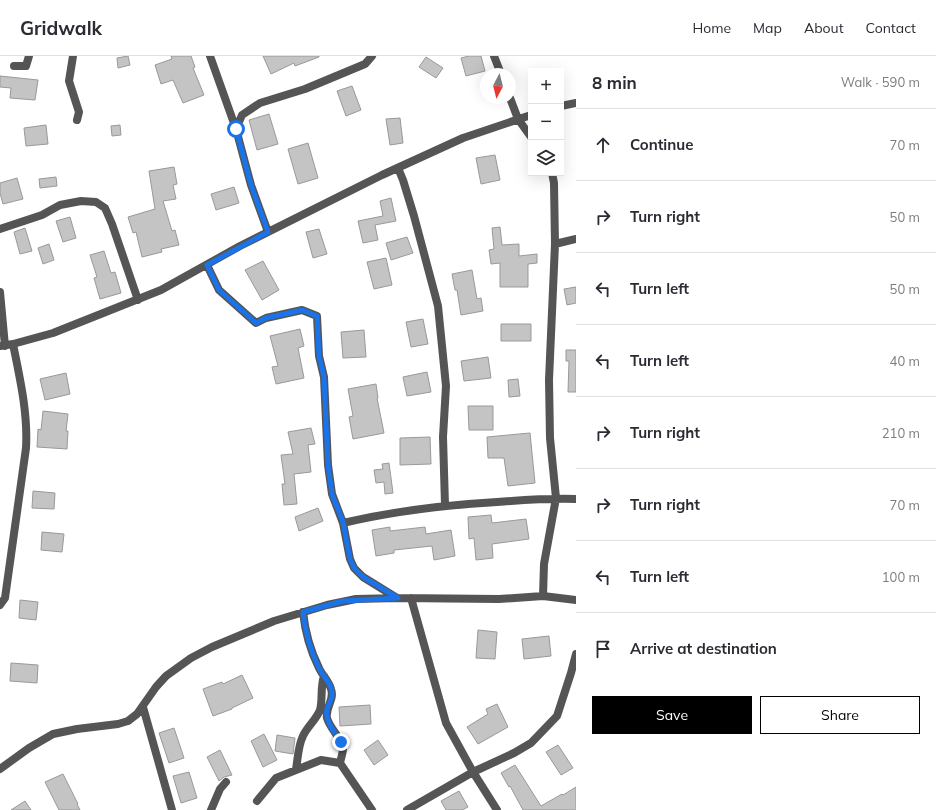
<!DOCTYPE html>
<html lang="en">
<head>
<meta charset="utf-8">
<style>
	:root { --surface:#fff; --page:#f7f7f7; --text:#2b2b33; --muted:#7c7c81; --line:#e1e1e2; --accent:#000 }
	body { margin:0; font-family:Mulish,sans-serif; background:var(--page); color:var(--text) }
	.controls { position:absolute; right:12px; top:12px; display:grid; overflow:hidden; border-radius:0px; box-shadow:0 4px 16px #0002 }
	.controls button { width:36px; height:36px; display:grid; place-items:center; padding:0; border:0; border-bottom:1px solid var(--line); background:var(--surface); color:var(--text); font:20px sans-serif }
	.compass { position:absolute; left:480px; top:12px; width:36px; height:36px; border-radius:50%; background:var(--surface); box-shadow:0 4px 16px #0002; rotate:187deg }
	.stop { position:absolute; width:12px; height:12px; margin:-9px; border:3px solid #1a73e8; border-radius:50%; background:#fff }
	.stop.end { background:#1a73e8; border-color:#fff; box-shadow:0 1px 4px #0008 }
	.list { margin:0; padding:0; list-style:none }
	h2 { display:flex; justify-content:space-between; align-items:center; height:52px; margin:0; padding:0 16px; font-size:17px }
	h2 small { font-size:13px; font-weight:400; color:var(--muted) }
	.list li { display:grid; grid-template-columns:26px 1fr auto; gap:12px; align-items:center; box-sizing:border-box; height:72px; padding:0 16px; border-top:1px solid var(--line) }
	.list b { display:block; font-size:15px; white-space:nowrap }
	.list em { font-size:13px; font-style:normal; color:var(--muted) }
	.actions { display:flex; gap:8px; padding:12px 16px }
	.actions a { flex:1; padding:9px 0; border:1px solid var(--accent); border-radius:0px; text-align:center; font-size:14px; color:var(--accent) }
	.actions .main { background:var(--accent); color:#fff }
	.icon { flex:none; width:22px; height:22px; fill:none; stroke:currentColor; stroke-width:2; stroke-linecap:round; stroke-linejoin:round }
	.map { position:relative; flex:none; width:576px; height:754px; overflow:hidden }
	header { display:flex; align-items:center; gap:24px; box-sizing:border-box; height:56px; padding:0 20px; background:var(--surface); border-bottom:1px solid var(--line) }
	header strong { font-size:19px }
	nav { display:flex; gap:22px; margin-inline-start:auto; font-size:14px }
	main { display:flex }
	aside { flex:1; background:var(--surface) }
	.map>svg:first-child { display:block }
	.building { fill:#c4c4c4; stroke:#999 }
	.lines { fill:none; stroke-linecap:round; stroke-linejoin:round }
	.street { stroke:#555; stroke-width:8 }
	.route { stroke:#1a73e8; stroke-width:5 }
</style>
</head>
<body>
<header>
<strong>Gridwalk</strong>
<nav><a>Home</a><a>Map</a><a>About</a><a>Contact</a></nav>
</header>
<main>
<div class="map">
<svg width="576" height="754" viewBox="0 0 576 754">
	<rect width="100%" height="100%" fill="#fff"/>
	<path class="building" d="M128 0 130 9 118 12 117 2Z
		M171 0H191L195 11 193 12 204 39 183 47 173 24 161 28 155 9 172 3Z
		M263 0H319V1L295 10 294 7 271 18Z
		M469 0H481L485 15 466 20 461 2Z
		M426 1 443 12 436 22 419 11Z
		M0 20 38 24 35 44 10 42 11 32 0 31Z
		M352 30 361 54 346 60 337 35Z
		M269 58 278 88 257 94 249 64Z
		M400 62 403 87 390 89 386 63Z
		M46 69 48 88 26 90 24 72Z
		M120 69 121 79 112 80 111 70Z
		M308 87 318 122 298 128 288 93Z
		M495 99 500 124 481 128 476 102Z
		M174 111 177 128 173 129 176 143 163 145 172 175 175 174 179 189 161 193 162 196 142 201 136 176 133 177 128 161 155 153 149 115Z
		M56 121 57 130 40 132 39 123Z
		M17 122 23 143 3 148 0 137V127Z
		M234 131 239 147 216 154 211 138Z
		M391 142 396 165 375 169 378 184 363 187 358 165 383 160 380 145Z
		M70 161 76 182 63 186 56 165Z
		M500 171 502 189 519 188V200L537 198V207L528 208V231H500V207L491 208 489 194 494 193 492 172Z
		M25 172 32 195 20 198 14 176Z
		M319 173 327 198 313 202 306 176Z
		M407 181 413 197 391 204 386 187Z
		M49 188 54 204 43 208 38 192Z
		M104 195 111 217 115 216 121 237 100 243 94 222 97 221 90 199Z
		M386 202 392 229 374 233 367 206Z
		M263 205 279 234 262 244 245 214Z
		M472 214 477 243 481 242 483 255 461 259 457 234H455L452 218Z
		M576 231V247L567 249 564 233Z
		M423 263 428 288 411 291 406 266Z
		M501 268H531V285H501Z
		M300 273 304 290 298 292 304 322 276 328 272 311 278 310 270 280Z
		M364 274 366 301 343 302 341 276Z
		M566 294H576V336H568L569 305H566Z
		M488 301 491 322 464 325 461 305Z
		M427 316 431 336 407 340 403 321Z
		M66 317 70 338 45 344 40 323Z
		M518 323 520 340 509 341 508 324Z
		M376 328 378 342H377L384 377 353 383 349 361 353 360 348 333Z
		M468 350H493V374H469Z
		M43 355 68 358 66 375H68L67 393 37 391 38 373 41 374Z
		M311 372 315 388 308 389 311 416 294 418 297 448 284 449 282 428H285L281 399 293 398 288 376Z
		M530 377 535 427 508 430 504 402H488L487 381Z
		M430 381 431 408 400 409V382Z
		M389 407 393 437 385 438 384 426 376 427 374 414 383 413 382 408Z
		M33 435 55 437 54 453 32 452Z
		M318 452 323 465 299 475 295 461Z
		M491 459 492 467 526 463 529 483 492 488 493 502 476 504 474 482 469 483 468 461Z
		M390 471V475L425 471 426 478 451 474 455 500 434 504 432 490 394 494V497L376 500 372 474Z
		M42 476 64 478 62 496 41 494Z
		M20 544 38 546 36 564 19 562Z
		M478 574 497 576 495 603 476 602Z
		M549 580 551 600 524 603 522 583Z
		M11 607 38 609 37 627 10 625Z
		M242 619 253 642 232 652V653L213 660 203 633 222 626 223 628Z
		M497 648 508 671 478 688 467 671 488 658 486 653Z
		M370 649 371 668 340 670 339 651Z
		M174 672 184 702 169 707 159 677Z
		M264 678 277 704 263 711 251 685Z
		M277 679 295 682 293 698 275 695Z
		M378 684 388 699 374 709 364 694Z
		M558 689 573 712 561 719 546 696Z
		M220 694 232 719 224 721 219 725 207 701Z
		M515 709 541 750 562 738 563 739 576 731V754H523L510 730 509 731 501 717Z
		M189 716 197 742 181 747 173 720Z
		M63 718 78 748H77L80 754H59L45 726Z
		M459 735 468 751 462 754H446L441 745Z
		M25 745 31 754H11Z"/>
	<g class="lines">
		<path class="street" d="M73 0 69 25 79 56 77 64
			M210 0 236 73
			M494 0 501 18
			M14 10H26L29 0
			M510 42 518 63 531 81
			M561 50 576 47
			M398 112 403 124 414 160 438 250 446 330 443 381 445 449
			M0 173 42 159 60 149 81 145 96 146 105 152 112 168 138 244
			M268 176 251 129 236 73 242 59 260 47 305 33 365 8 372 0
			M555 188 576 183
			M207 209 219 234 256 267 266 262 302 254 317 260 319 300 324 321 328 409 332 438 343 467 350 503 354 512 363 521 397 542
			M0 236 5 290
			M0 290 13 288 53 277 161 234 240 190 382 119 463 82 531 59
			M343 467C394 455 445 449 497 446 523 444 550 442 576 443
			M543 540 544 508 556 442 550 382 549 324 555 188 554 127 552 117
			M0 549 5 542 26 392C28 357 20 323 13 288
			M303 556C305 575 310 594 319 612 322 619 329 625 331 633 335 644 325 651 327 662 330 673 341 681 343 692 343 697 341 702 340 707
			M143 651 172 754
			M0 713 29 692 53 678 77 673 118 668 128 665 137 658 156 631 166 620 191 602 212 591 274 565 327 549 356 543 398 542 499 543 543 540 576 544
			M296 713C298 702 298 690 303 680 307 671 316 664 320 654 323 643 320 632 324 620
			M257 745 276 722 321 704 340 707 372 754
			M211 754 220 733 226 726
			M407 754 473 716 446 667 411 542
			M497 754 473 716 514 697 531 687 557 660 571 617 576 598"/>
	</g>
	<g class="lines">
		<path class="route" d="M236 73 251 129 268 176 207 209 219 234 256 267 266 262 302 254 317 260 319 300 324 321 328 409 332 438 343 466 350 503 354 512 363 521 398 542 343 545 303 556C305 575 310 594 319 612 322 619 329 625 331 632 334 641 330 645 327 653 324 664 335 677 341 686"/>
	</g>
</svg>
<div class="controls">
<button>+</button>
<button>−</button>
<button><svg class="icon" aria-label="layers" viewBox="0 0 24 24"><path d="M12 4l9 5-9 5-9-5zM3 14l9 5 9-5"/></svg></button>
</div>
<svg class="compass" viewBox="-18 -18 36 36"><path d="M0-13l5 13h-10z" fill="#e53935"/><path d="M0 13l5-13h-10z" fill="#7c7c81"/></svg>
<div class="stop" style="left:236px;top:73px"></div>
<div class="stop end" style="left:341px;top:686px"></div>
</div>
<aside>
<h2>8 min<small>Walk · 590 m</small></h2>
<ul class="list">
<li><svg class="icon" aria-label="ahead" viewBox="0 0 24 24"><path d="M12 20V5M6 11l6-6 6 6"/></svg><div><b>Continue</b></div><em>70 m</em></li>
<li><svg class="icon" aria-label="right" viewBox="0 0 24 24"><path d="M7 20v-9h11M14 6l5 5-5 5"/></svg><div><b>Turn right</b></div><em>50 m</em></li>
<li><svg class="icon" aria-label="left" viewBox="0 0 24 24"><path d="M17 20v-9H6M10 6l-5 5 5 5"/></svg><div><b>Turn left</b></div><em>50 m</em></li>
<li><svg class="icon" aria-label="left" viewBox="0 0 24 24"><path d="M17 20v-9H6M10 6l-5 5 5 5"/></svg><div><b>Turn left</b></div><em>40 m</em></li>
<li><svg class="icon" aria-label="right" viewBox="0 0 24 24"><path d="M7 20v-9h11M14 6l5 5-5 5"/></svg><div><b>Turn right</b></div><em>210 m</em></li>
<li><svg class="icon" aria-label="right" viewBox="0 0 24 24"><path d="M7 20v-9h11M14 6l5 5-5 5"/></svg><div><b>Turn right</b></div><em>70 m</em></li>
<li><svg class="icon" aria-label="left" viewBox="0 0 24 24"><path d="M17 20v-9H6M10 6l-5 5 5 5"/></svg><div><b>Turn left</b></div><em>100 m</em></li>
<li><svg class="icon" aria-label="arrive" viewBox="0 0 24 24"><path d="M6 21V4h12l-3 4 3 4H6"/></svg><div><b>Arrive at destination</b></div></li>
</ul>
<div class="actions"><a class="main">Save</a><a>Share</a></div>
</aside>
</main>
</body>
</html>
